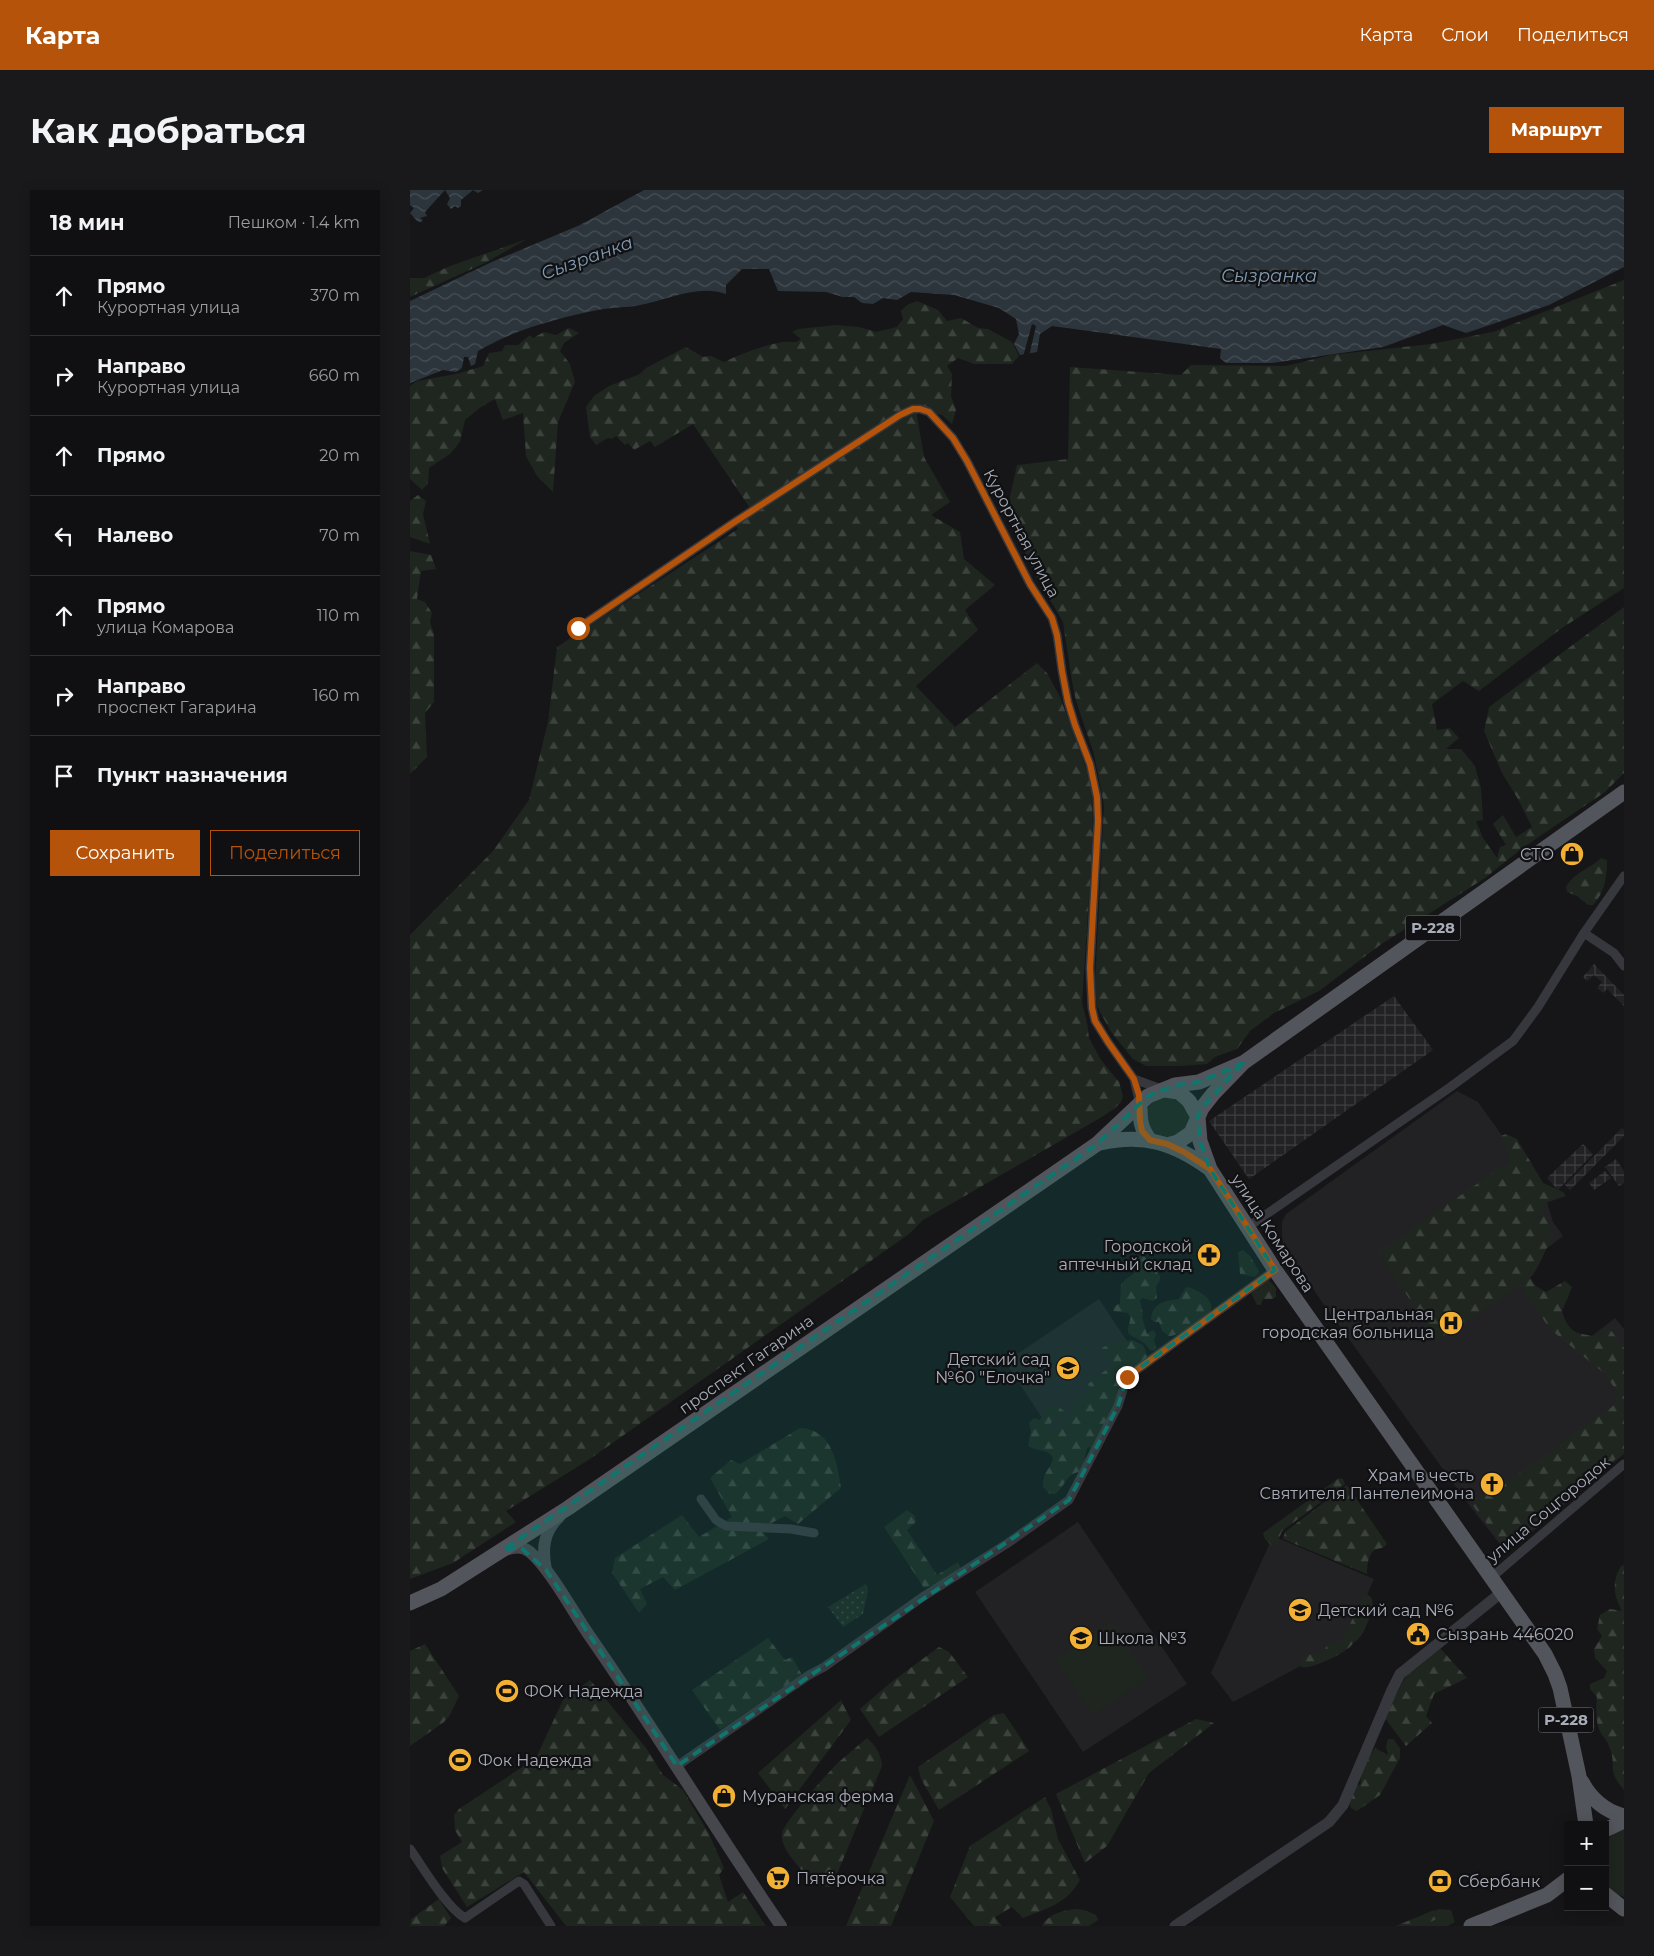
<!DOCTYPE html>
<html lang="ru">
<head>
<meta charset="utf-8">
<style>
	:root { --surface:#101012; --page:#19191b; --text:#f1f3f6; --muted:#9c9d9f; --line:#303032; --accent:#b45309 }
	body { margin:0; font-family:Montserrat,sans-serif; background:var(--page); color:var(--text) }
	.controls { position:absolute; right:15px; bottom:15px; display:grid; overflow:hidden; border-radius:0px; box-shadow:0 2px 12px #0003 }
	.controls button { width:45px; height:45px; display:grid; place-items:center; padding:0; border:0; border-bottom:1px solid var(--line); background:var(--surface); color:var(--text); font:25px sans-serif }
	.stop { position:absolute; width:15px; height:15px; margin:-11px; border:4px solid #b45309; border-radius:50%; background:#fff }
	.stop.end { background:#b45309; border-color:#fff; box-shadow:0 1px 5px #0008 }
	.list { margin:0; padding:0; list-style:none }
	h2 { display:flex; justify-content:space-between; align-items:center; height:65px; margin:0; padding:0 20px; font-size:21px }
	h2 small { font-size:16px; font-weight:400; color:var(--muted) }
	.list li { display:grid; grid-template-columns:32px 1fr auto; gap:15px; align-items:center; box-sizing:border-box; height:80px; padding:0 20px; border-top:1px solid var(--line) }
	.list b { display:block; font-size:19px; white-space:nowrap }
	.list p { margin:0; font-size:16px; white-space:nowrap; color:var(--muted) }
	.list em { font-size:16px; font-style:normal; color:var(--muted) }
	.actions { display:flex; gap:10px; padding:15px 20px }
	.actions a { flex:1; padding:11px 0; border:1px solid var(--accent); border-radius:0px; text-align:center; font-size:18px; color:var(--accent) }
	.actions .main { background:var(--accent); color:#fff }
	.icon { flex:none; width:28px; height:28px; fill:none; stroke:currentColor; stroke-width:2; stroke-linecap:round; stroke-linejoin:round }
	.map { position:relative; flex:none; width:1214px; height:1736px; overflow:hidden; border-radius:0px }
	header { display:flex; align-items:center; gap:30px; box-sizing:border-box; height:70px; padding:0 25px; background:var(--accent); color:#fff }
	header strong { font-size:24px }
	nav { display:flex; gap:28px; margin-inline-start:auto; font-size:18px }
	.intro { display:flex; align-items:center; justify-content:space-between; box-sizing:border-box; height:120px; padding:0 30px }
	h1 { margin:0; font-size:35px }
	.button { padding:12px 22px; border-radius:0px; background:var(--accent); color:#fff; font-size:18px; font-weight:700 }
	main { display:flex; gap:30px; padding:0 30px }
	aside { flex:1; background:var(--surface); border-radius:0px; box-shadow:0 2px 12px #0003 }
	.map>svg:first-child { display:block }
	.built { fill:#222225 }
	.industrial { fill:url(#industrial-grid) }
	.green { fill:#1e261f }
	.forest { fill:url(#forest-firs) }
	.park { fill:url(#park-dots) }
	.water { fill:url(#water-waves) }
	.pier { fill:#161618 }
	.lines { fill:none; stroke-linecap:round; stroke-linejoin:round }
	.minor { stroke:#37383d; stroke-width:9 }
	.tertiary { stroke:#37383d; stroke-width:11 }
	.secondary { stroke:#45474d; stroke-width:12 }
	.primary { stroke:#53555c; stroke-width:15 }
	.route { stroke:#b45309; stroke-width:6 }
	.marked { fill:#0f766e; fill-opacity:0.2; stroke:#0f766e; stroke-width:4; stroke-dasharray:10 6; stroke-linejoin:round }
	.labels { text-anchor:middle; stroke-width:4.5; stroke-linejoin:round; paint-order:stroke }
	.shield { fill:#111113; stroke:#7b7e86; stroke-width:1 }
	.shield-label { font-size:15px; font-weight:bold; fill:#a8adb8 }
	.street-label { font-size:16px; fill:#a8adb8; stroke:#111113 }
	.poi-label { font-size:16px; fill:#a8adb8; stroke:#111113; text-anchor:start }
	.water-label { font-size:18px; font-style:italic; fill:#7f9bb3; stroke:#111113 }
</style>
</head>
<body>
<header>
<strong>Карта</strong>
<nav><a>Карта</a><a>Слои</a><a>Поделиться</a></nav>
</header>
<div class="intro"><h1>Как добраться</h1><a class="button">Маршрут</a></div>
<main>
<aside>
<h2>18 мин<small>Пешком · 1.4 km</small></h2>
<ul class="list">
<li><svg class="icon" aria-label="ahead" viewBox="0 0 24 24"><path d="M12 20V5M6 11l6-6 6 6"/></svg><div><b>Прямо</b><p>Курортная улица</p></div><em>370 m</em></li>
<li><svg class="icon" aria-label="right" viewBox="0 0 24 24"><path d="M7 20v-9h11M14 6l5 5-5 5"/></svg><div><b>Направо</b><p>Курортная улица</p></div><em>660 m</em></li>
<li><svg class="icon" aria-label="ahead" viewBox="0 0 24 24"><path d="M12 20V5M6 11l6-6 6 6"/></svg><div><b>Прямо</b></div><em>20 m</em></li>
<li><svg class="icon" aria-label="left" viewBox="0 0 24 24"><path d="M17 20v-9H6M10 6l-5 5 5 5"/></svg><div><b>Налево</b></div><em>70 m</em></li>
<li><svg class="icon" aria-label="ahead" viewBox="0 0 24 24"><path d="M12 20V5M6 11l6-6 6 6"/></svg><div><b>Прямо</b><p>улица Комарова</p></div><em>110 m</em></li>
<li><svg class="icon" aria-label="right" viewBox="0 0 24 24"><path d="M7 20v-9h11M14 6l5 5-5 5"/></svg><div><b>Направо</b><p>проспект Гагарина</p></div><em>160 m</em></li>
<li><svg class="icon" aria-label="arrive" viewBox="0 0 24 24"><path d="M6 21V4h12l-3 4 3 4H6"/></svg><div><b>Пункт назначения</b></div></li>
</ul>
<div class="actions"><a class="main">Сохранить</a><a>Поделиться</a></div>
</aside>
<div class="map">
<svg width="1214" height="1736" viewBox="0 0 1214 1736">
	<defs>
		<pattern id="industrial-grid" width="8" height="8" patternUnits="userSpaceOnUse" patternTransform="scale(1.25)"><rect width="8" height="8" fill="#222225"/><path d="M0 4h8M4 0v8" fill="none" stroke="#3f3f43"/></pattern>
		<pattern id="forest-firs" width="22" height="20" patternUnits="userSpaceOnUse" patternTransform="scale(1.25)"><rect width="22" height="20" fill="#1e261f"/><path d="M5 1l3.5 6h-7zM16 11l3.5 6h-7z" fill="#3c433d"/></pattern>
		<pattern id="park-dots" width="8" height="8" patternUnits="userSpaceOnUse" patternTransform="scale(1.25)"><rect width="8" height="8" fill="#1e261f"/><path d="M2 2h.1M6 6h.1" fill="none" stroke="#3c433d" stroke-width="1.8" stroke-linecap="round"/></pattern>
		<pattern id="water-waves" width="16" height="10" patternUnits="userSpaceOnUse" patternTransform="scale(1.25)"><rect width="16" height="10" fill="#2c353c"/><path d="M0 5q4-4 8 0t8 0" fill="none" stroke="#485056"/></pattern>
	</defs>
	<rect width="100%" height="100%" fill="#161618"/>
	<path class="built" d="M1047 901 1068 912 1135 1005 1143 1032 1153 1046 1112 1078 1170 1155 1205 1128 1214 1139V1264L1097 1363 1056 1311 912 1112 874 1057 872 1046V1032L876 1024Z
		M689 1109 729 1169 648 1252 595 1172Z
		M668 1332 777 1494 673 1562 565 1402Z
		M863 1346 964 1389 938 1451 823 1512 801 1483Z"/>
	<path class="industrial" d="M1184 774 1214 805V816L1197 799 1193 803 1187 798 1192 792 1184 785 1177 791 1173 787Z
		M984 806 1023 860 839 989 799 931Z
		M1212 938 1214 940V946L1160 1000 1155 995Z
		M1173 954 1183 964 1148 1000 1137 988Z
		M1206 969 1214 981V993L1209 996 1195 977Z
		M1195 981 1201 988 1184 1000 1179 993Z"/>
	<path class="green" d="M751 906 766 907 780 924 778 939 759 952 739 943C735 922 732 919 751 906Z
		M701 1432 738 1487 683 1525 646 1470Z
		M1214 1639V1707L1206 1704 1195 1694V1652L1203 1644Z
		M1029 1719 1041 1720 1045 1732 1038 1736H986Z"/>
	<path class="forest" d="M117 49 75 73 0 107V88H14L40 76Z
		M1214 90V398L1152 438 1069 501 1053 491 1022 514 1027 540 1040 538 1049 548 1036 559H1051L1065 576 1071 598 1073 630 1066 631 1073 648 1087 668 1090 657 1096 655 1083 634 1093 625 1106 647 1122 637 1108 609 1092 583 1074 541 1079 517 1214 417V583L1195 602 1111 659 1075 688 970 755 909 801 864 823 840 841 827 859 805 867 797 874 771 876H736L723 869 701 842 687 816 685 793 694 615 684 564 666 511 662 491 653 432 625 384 603 335 600 307 607 275 658 269 660 177 771 185 781 175 876 176 921 165 1021 154 1083 142Z
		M507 111 528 120 537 131 551 128 568 138 578 139 602 152 609 166 602 174H564L548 168 537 176 542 184 541 206 546 220 542 234 532 225 519 222 505 214 514 267 540 312 521 325 550 342 554 369 585 395 555 420 568 440 506 496 545 537 627 473 637 483 650 507 676 578 682 603 683 646 672 813 677 832 679 848 691 870 709 892 713 906 711 912 704 919 690 928 513 1030 499 1044 177 1271 96 1321 106 1332 43 1373 0 1389V745L83 661 119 610 138 532 147 457 328 339 325 334 344 324 283 234 245 257 240 251 224 260 218 253 215 255 206 246 202 249 198 248 186 255 180 247 176 217 184 206 199 196 230 184 236 178 276 157 293 167 301 166 314 172C332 163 352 156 372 152 379 151 385 154 391 149L382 142 388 139 426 135 449 137 466 142 487 137 493 129 491 121 497 115Z
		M159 138 169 143 154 153 150 161 160 174 165 192 148 232 143 302 127 286 116 266 113 223 93 230 85 209 71 217 55 230 50 252 40 264 19 278 18 293 12 300 0 289V196L7 191 46 184 73 176 79 163 92 161 95 155H108L120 145 123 148 134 142 146 145Z
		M8 305 16 311 13 324 20 354 0 347V311Z
		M0 361 21 365 26 379 11 381 7 409 15 412 22 423 20 432 24 444V512L15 523 17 567 0 584Z
		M1191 668 1197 670C1197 687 1195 702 1183 715H1178L1167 706 1157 702 1156 697C1164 682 1180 679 1191 668Z
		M1096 944 1107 949 1133 993 1153 1002 1156 1006 1135 1013 1131 1017 1143 1046C1135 1059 1130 1077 1120 1088L1126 1096 1136 1102 1155 1091 1162 1097 1152 1121C1158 1142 1166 1144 1186 1146L1196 1138 1200 1139 1214 1158V1262L1097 1360 1061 1313C1065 1310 1070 1305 1075 1304 1085 1301 1091 1302 1096 1293L1206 1214 1208 1203 1195 1184 1140 1139 1110 1095 1027 1150 968 1062 1099 972V965L1091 946Z
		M833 1060 840 1066 849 1081 848 1084 844 1087 830 1084 828 1062Z
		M733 1065 750 1086V1090L746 1097 747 1108 743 1111 733 1108 730 1110 733 1124 732 1127 737 1144 743 1140 746 1144 744 1151 746 1157 744 1161 740 1160C735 1151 727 1150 719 1144 715 1137 724 1130 718 1123L703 1121 705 1116 710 1113 711 1094 716 1089 731 1079 727 1073 726 1068Z
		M859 1090 866 1098V1107L862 1109H853L851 1115H847L841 1103 843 1099Z
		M776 1097C785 1098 804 1108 801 1119 799 1128 768 1147 759 1146L752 1141 749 1132H744L741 1129C742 1113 755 1111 769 1109Z
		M722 1150 733 1155 739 1170 715 1187 707 1215 684 1258 678 1257C674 1263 676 1270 673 1276 671 1283 664 1282 660 1286 655 1291 652 1299 645 1304H640L633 1297C632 1282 640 1281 643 1268 638 1258 627 1262 618 1256L621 1241 619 1233 624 1228 630 1230 637 1217 645 1214 654 1221 652 1228 641 1232 640 1238 644 1241 663 1224 662 1217C669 1211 674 1205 681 1199L678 1194 701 1176V1172L692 1162V1158C698 1154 714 1152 722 1150Z
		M390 1238C422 1239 427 1272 431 1298L388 1334 375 1326 350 1339 359 1349 265 1400 253 1387 230 1399 237 1414 229 1423 202 1383 205 1368 272 1325 289 1347 322 1327 300 1288 321 1270 330 1274Z
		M929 1288 933 1289 935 1294 872 1341 866 1356H862L855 1349 853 1343Z
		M937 1295 977 1354C974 1358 972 1358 967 1359 958 1362 957 1376 957 1384L873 1349 875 1342Z
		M497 1320 505 1326 506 1332 497 1340 527 1385 548 1372 552 1380 529 1393 514 1398 474 1337Z
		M1214 1375V1600C1195 1578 1208 1576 1199 1556 1197 1550 1191 1545 1189 1539 1186 1531 1186 1515 1187 1507L1180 1499V1494L1194 1488 1197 1481 1185 1468 1184 1459 1192 1446 1187 1439 1190 1425 1200 1419 1212 1421C1204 1406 1201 1392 1211 1376Z
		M956 1404C959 1406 961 1406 962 1410 965 1419 953 1449 943 1453 939 1462 901 1480 891 1477L890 1472C896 1465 902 1462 911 1465L918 1454 932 1451 952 1409Z
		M358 1448 375 1470 382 1467 392 1485 310 1540 282 1500Z
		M15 1454 49 1506 40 1525 34 1532 0 1556V1461Z
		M529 1457 539 1462 558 1487 469 1547 450 1519 480 1493Z
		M1029 1457 1057 1488 1024 1504 1016 1526 1022 1533 996 1556 974 1527 1001 1477Z
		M180 1490 236 1558 253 1585 273 1600 299 1644 314 1678 309 1685 318 1712 333 1702 356 1736H156L114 1682 57 1717 32 1678 30 1666 52 1652 45 1640 44 1625 49 1619 126 1568 153 1510Z
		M431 1510 441 1530 375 1619 348 1583Z
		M594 1523 619 1561 529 1620 511 1589 508 1577 584 1525Z
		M786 1529 804 1533 739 1583 697 1656 675 1673 646 1604Z
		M457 1548C466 1556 471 1564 472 1576L427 1684 420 1697C407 1698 396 1687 389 1677 382 1669 370 1655 372 1643 375 1631 419 1581 430 1571 439 1563 448 1556 457 1548Z
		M978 1549H983L990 1558V1568L970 1605 947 1621 941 1618 938 1609 943 1598 951 1594C949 1581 957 1568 965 1558L978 1565 976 1557Z
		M500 1585 524 1631 481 1736H436Z
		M635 1607 641 1619 648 1649 670 1690C658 1713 636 1719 613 1728L602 1717 585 1727 592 1736H564L540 1707 560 1656Z
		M29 1709 41 1728 34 1736H0L1 1729Z
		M666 1719 674 1720 686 1725 688 1730 679 1736H632C638 1724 654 1720 666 1719Z
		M1024 1720 1028 1728C1015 1736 1002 1736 986 1736Z"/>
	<path class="park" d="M456 1394 458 1401 453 1424 433 1437 418 1417Z"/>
	<path class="water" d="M0 0H73L68 3 63 0 51 10V16L48 18 45 16 41 19 37 14 40 8 35 0 15 22 17 26 10 28 13 30 11 32 7 31 0 23 4 18 0 15Z
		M234 0H1214V77L1139 115 1056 143 1033 135 973 157 862 173H816L810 168 811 159 642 136 630 144 627 162 610 165 604 154 609 144 606 129 589 118 544 105 501 102 487 110 473 108 463 114 452 113 444 107H433L416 102 368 101 359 79H332L316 95V104C288 94 257 110 230 115 216 118 201 117 188 120 148 128 103 140 68 161L65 174 61 176 58 167H54L52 178 46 182 33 180 0 193V111L84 71 170 35Z"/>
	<path class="pier" d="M622 134 626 136 619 166 613 167Z"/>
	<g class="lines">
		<path class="minor" d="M168 438 323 333 490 225 503 219H510L519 222 543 248 557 271 620 394 642 428 647 445 652 481 658 512 665 535 680 574 687 607 688 631 680 778 682 818 685 831 698 852 724 889 730 914
			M1174 743 1204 763 1214 776
			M724 889 751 899
			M838 1037 1039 898 1103 851 1128 817 1174 743 1214 686
			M291 1309 306 1330 316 1336 381 1339 404 1343
			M1082 1387 1214 1274
			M267 1576 399 1485 414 1477 514 1406 598 1353 659 1310 708 1216 717 1187 865 1080
			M0 1659C13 1677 36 1717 55 1728L109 1691 114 1694 141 1736"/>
		<path class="tertiary" d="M765 1736 919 1632 933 1615 982 1500 990 1484 1092 1402"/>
		<path class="secondary" d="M95 1360C104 1357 112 1356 120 1362 141 1380 164 1424 181 1448 247 1543 306 1641 371 1736
			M136 1380C132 1360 133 1342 149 1327"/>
		<path class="primary" d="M755 900 769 902 779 911 788 927 790 951 800 979 865 1080 1135 1464 1145 1484 1150 1498 1169 1586 1176 1635
			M730 914C730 929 730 938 740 950
			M690 953C734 943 764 953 800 979
			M757 955 768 952 781 943 792 918 803 904 833 873 1214 602
			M0 1413 31 1399 158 1318 687 954 738 906 765 895 789 892 833 873
			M1172 1592C1181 1609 1195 1621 1214 1626
			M1195 1640 1214 1631
			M1195 1704 1214 1719
			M1061 1736 1137 1705 1158 1689"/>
	</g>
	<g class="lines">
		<path class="route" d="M168 438 323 333 490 225 503 219H510L519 222 543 248 557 271 620 394 642 428 647 445 652 481 658 512 665 535 680 574 687 607 688 631 680 778 682 818 685 831 698 852 724 889 729 905 730 931 732 941 740 950 757 954 774 962 800 979 865 1080 717 1187"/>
	</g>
	<path class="marked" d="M833 873 792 918 788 927 790 951 800 979 865 1080 717 1187 708 1216 659 1310 267 1576 136 1380 110 1357 93 1360 687 954 738 906 765 895 789 892Z"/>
	<defs>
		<g id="shop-disc" transform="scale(1.25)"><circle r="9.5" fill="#f2b134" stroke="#111113"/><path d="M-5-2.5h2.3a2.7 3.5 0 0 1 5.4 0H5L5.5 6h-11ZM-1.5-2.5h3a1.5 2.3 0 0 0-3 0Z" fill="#111"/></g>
		<g id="pharmacy-disc" transform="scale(1.25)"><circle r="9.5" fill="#f2b134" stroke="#111113"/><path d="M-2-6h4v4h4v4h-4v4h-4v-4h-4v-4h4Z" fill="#111"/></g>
		<g id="hospital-disc" transform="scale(1.25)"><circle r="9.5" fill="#f2b134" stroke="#111113"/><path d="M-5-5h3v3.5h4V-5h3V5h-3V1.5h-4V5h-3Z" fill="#111"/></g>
		<g id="school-disc" transform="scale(1.25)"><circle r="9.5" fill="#f2b134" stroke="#111113"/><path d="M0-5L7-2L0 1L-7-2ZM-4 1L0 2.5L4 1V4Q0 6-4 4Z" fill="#111"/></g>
		<g id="church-disc" transform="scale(1.25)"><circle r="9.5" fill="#f2b134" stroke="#111113"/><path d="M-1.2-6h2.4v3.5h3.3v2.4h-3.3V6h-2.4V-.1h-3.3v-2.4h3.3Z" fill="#111"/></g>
		<g id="civic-disc" transform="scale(1.25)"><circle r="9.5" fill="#f2b134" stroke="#111113"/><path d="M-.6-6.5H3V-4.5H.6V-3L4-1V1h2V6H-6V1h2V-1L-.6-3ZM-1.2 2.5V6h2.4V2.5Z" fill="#111"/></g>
		<g id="stadium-disc" transform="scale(1.25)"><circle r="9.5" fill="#f2b134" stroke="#111113"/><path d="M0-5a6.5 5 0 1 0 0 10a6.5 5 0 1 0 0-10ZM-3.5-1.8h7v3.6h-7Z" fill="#111"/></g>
		<g id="supermarket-disc" transform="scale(1.25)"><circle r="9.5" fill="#f2b134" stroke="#111113"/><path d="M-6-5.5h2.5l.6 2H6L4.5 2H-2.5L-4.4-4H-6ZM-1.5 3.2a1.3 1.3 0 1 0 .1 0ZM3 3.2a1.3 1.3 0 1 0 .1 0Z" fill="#111"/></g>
		<g id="bank-disc" transform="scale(1.25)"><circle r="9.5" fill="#f2b134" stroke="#111113"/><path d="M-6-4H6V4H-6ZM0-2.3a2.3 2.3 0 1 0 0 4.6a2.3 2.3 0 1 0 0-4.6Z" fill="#111"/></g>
	</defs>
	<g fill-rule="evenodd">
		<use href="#shop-disc" x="1162" y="664"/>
		<use href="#pharmacy-disc" x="799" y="1065"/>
		<use href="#hospital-disc" x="1041" y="1133"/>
		<use href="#school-disc" x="658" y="1178"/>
		<use href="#church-disc" x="1082" y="1294"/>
		<use href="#school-disc" x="890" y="1420"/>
		<use href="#civic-disc" x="1008" y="1444"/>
		<use href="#school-disc" x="671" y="1448"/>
		<use href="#stadium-disc" x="97" y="1501"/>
		<use href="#stadium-disc" x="50" y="1570"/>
		<use href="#shop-disc" x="314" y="1606"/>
		<use href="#supermarket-disc" x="368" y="1688"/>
		<use href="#bank-disc" x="1030" y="1691"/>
	</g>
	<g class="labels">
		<g class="shield">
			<rect x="995.5" y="725.5" width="55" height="25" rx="4"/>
			<rect x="1128.5" y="1517.5" width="55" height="25" rx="4"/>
		</g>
		<g class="shield-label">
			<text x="1023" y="743">Р-228</text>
			<text x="1156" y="1535">Р-228</text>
		</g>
		<g class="street-label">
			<text transform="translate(612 343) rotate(62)" y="6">Курортная улица</text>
			<text transform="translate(863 1043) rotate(57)" y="6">улица Комарова</text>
			<text transform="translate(336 1174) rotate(-35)" y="6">проспект Гагарина</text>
			<text transform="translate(1138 1319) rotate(-40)" y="6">улица Соцгородок</text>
		</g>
		<g class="poi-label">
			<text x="1144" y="670" text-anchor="end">СТО</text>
			<text x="782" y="1062" text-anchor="end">Городской<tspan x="782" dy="18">аптечный склад</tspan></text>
			<text x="1024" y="1130" text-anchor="end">Центральная<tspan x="1024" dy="18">городская больница</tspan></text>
			<text x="640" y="1175" text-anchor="end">Детский сад<tspan x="640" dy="18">№60 "Елочка"</tspan></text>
			<text x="1064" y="1291" text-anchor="end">Храм в честь<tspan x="1064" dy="18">Святителя Пантелеимона</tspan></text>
			<text x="908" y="1426">Детский сад №6</text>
			<text x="1026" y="1450">Сызрань 446020</text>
			<text x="688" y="1454">Школа №3</text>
			<text x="114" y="1507">ФОК Надежда</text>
			<text x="68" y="1576">Фок Надежда</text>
			<text x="332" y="1612">Муранская ферма</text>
			<text x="386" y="1694">Пятёрочка</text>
			<text x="1048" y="1697">Сбербанк</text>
		</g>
		<g class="water-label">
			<text transform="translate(177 68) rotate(-20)" y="6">Сызранка</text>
			<text x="859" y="92">Сызранка</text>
		</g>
	</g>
</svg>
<div class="controls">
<button>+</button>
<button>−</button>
</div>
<div class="stop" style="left:168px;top:438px"></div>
<div class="stop end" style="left:717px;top:1187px"></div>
</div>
</main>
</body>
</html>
